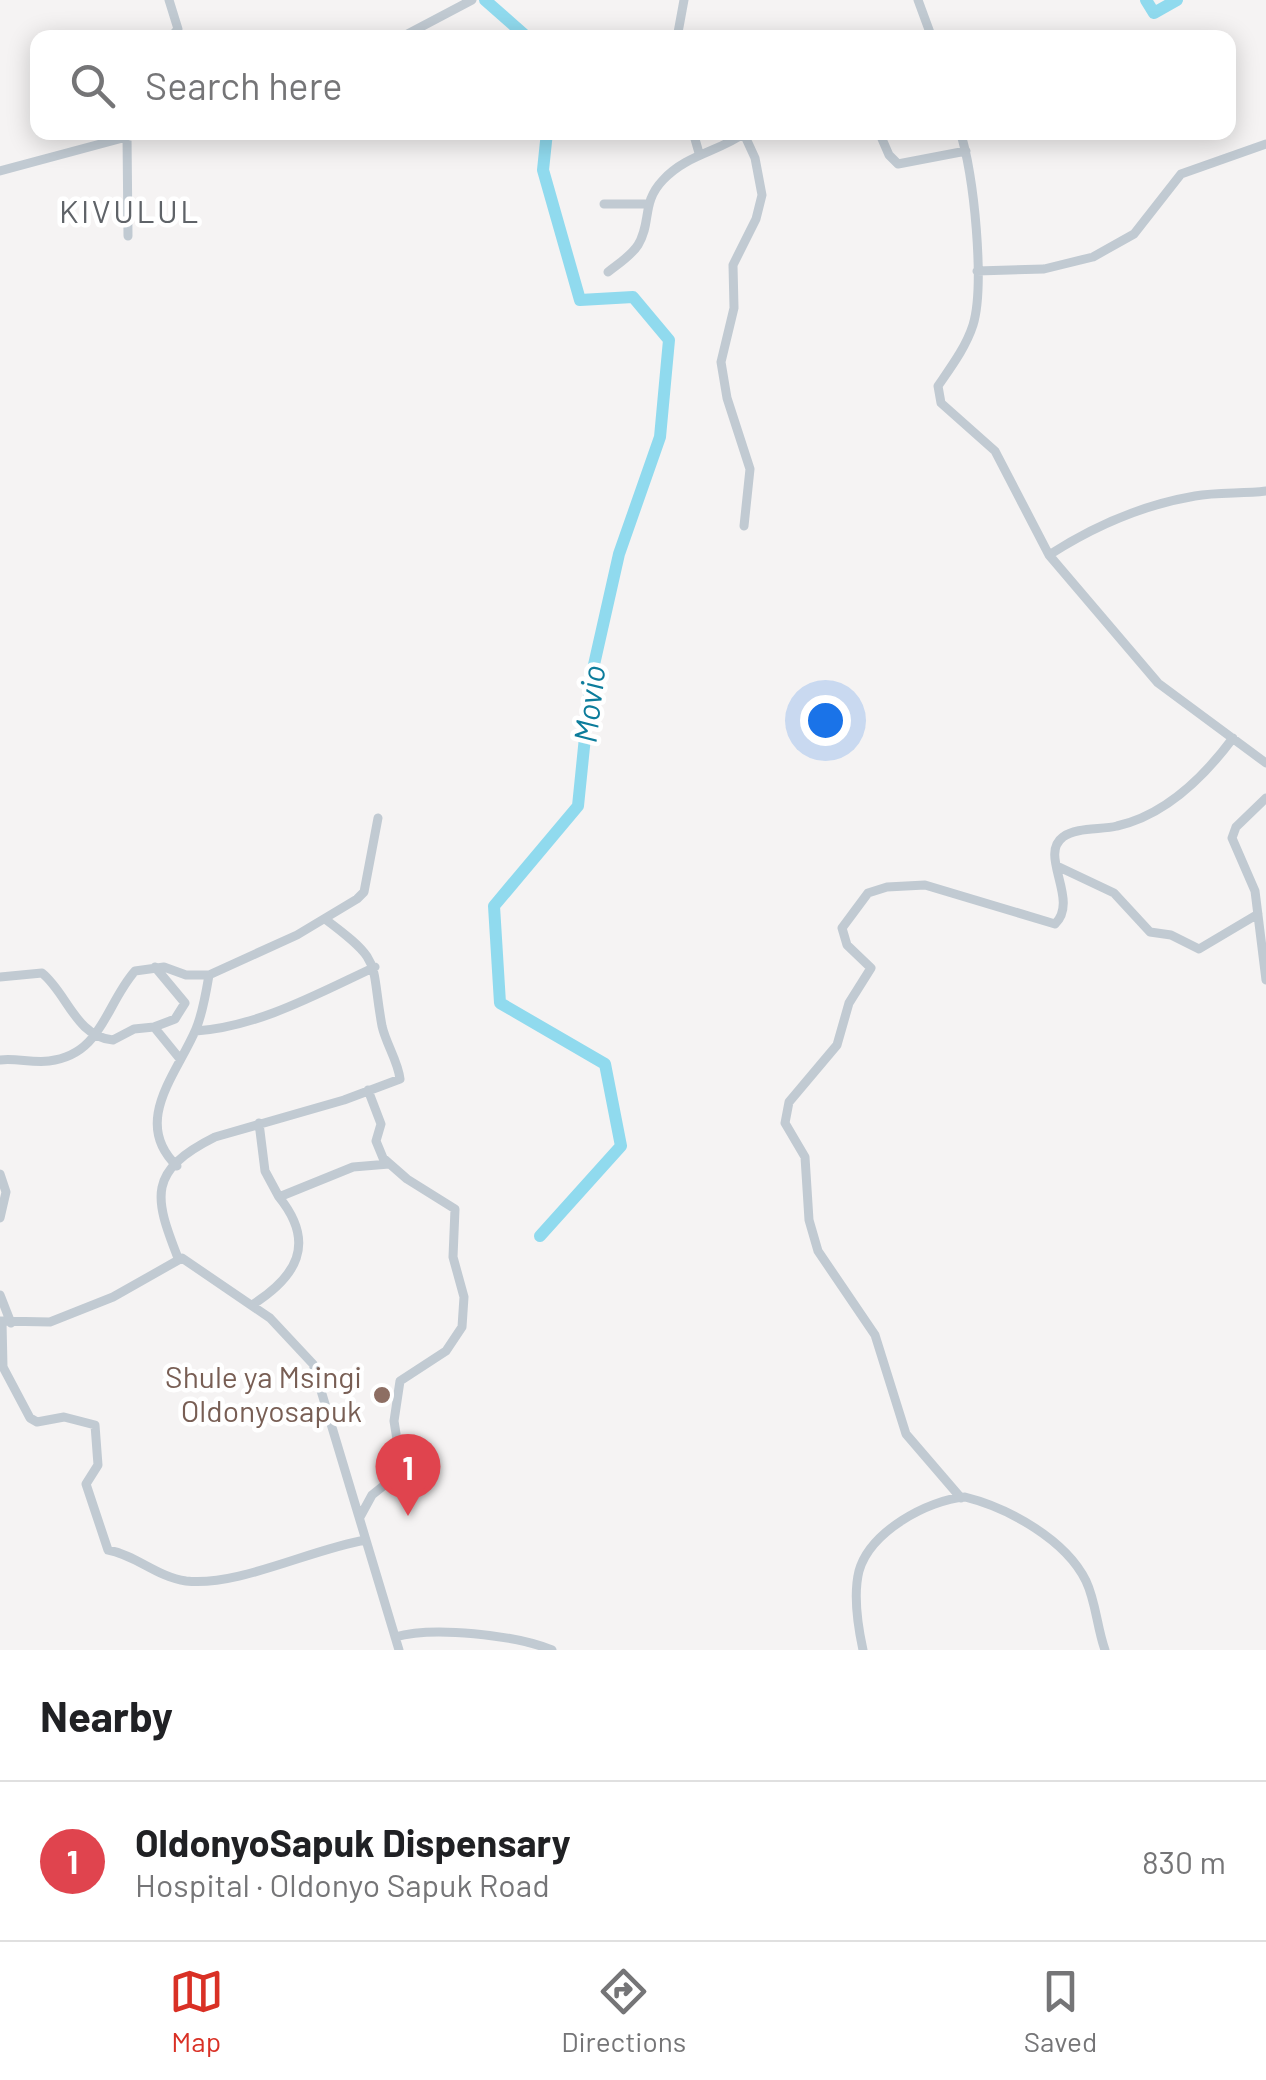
<!DOCTYPE html>
<html lang="en">
<head>
<meta charset="utf-8">
<style>
	:root { --surface:#fff; --page:#f2f2f2; --text:#202124; --muted:#757577; --line:#e0e0e0; --accent:#d93025 }
	body { margin:0; font-family:Barlow,sans-serif; background:var(--page); color:var(--text) }
	.you { position:absolute; left:825px; top:720px; width:35px; height:35px; margin:-25px; border:8px solid #fff; border-radius:50%; background:#1a73e8; box-shadow:0 0 0 15px #1a73e833 }
	.badge { display:grid; place-items:center; width:65px; height:65px; border-radius:50%; background:var(--accent); color:#fff; font-size:32px; font-weight:700 }
	.pin { position:absolute; translate:-50% -82px; filter:drop-shadow(0 2px 5px #0008) }
	.pin::after { content:''; position:absolute; top:52px; width:35px; height:30px; background:inherit; clip-path:polygon(0 0,100% 0,50% 100%) }
	.list { margin:0; padding:0; list-style:none }
	h2 { display:flex; justify-content:space-between; align-items:center; height:130px; margin:0; padding:0 40px; font-size:42px }
	h2 small { font-size:32px; font-weight:400; color:var(--muted) }
	.list li { display:grid; grid-template-columns:65px 1fr auto; gap:30px; align-items:center; box-sizing:border-box; height:160px; padding:0 40px; border-top:2px solid var(--line) }
	.list b { display:block; font-size:38px; white-space:nowrap }
	.list p { margin:0; font-size:32px; white-space:nowrap; color:var(--muted) }
	.list em { font-size:32px; font-style:normal; color:var(--muted) }
	.icon { flex:none; width:55px; height:55px; fill:none; stroke:currentColor; stroke-width:2; stroke-linecap:round; stroke-linejoin:round }
	.map { position:relative; flex:none; width:1266px; height:1650px; overflow:hidden }
	.search { position:absolute; background:var(--surface); box-shadow:0 5px 25px #0003; left:30px; right:30px; top:30px; height:110px; display:flex; align-items:center; gap:25px; box-sizing:border-box; padding:0 35px; border-radius:20px; color:var(--muted); font-size:38px }
	.sheet { height:290px; background:var(--surface) }
	nav { display:flex; justify-content:space-around; align-items:center; box-sizing:border-box; height:140px; border-top:2px solid var(--line); background:var(--surface); font-size:28px; color:var(--muted) }
	nav a { display:grid; justify-items:center; gap:5px }
	nav .on { color:var(--accent) }
	.map>svg:first-child { display:block }
	.lines { fill:none; stroke-linecap:round; stroke-linejoin:round }
	.river { stroke:#90daee; stroke-width:12 }
	.minor { stroke:#c1cad2; stroke-width:9 }
	.education-dot { fill:#8d6e63; stroke:#fff; stroke-width:4 }
	.labels { text-anchor:middle; stroke-width:9; stroke-linejoin:round; paint-order:stroke }
	.education-label { font-size:30px; fill:#785e54; stroke:#fff; text-anchor:end }
	.neighbourhood-label { font-size:32px; letter-spacing:2.5px; fill:#5f6368; stroke:#fff }
	.water-label { font-size:32px; font-style:italic; fill:#0c7c9b; stroke:#fff }
</style>
</head>
<body>
<div class="map">
<svg width="1266" height="1650" viewBox="0 0 1266 1650">
	<rect width="100%" height="100%" fill="#f5f3f3"/>
	<g class="lines">
		<path class="river" d="M485 0 528 38
			M1146 0 1154 13 1177 0
			M540 1236 621 1146 605 1064 500 1003 494 906 578 806 591 678 619 554 660 437 669 340 633 297 580 300 543 170 547 132"/>
		<path class="minor" d="M169 0 178 29 170 38
			M918 0 932 38
			M400 38 472 0
			M677 38 684 0
			M693 132 699 153
			M879 132 889 155 898 164 966 151
			M960 132C974 171 985 286 973 325 966 347 951 367 938 386L941 403 995 451 1049 555 1158 683 1266 763
			M127 135 128 236
			M0 171 145 132
			M604 204H646
			M977 271 1044 269 1093 257 1134 234 1181 174 1266 144
			M608 272C618 264 631 256 638 245 652 222 641 203 663 180 687 154 719 152 746 132
			M744 526 750 469 727 398 721 362 734 308 733 265 756 219 762 195 755 158 744 134
			M1049 555C1094 526 1142 505 1195 496 1218 492 1243 494 1266 491
			M1266 798 1236 827 1232 838 1255 891 1266 980
			M1059 867 1114 893 1150 932 1171 935 1199 949 1258 914
			M0 977 42 973C67 993 76 1037 113 1040L134 1029 154 1027 180 1059
			M154 1027 175 1019 185 1003 155 967
			M196 1031C258 1027 319 993 375 967
			M0 1060C16 1058 32 1063 49 1061 102 1055 105 1005 135 971L164 967 186 975H209L297 935 357 899 364 892 378 818
			M259 1123 265 1171 279 1197 353 1167 389 1164
			M177 1166C131 1122 177 1074 196 1029 203 1012 206 993 209 975
			M0 1174 6 1192 0 1218
			M178 1258C154 1197 147 1171 215 1137L344 1100 400 1079C398 1061 386 1044 382 1026 370 960 384 963 325 919
			M0 1295 11 1323
			M252 1305C296 1277 317 1244 279 1197
			M0 1321 50 1322 113 1297 182 1258 270 1318 313 1364 399 1650
			M2 1322 3 1367 30 1418 37 1422 64 1417 95 1425 98 1465 86 1484 108 1550C136 1555 157 1577 186 1581 238 1587 311 1549 366 1540
			M961 1498 906 1434 875 1335 818 1251 809 1220 805 1157 785 1123 789 1102 837 1045 849 1003 871 968 847 945 842 928 868 893 887 887 925 885 1055 924C1080 900 1038 855 1063 837 1076 827 1102 830 1117 826 1166 815 1204 777 1233 738
			M360 1517 372 1495 402 1471 394 1421 400 1381 446 1351 462 1327 464 1297 453 1257 455 1209 407 1179 383 1158 376 1141 381 1124 368 1090
			M395 1637C433 1626 515 1635 552 1650
			M863 1650C858 1627 853 1595 859 1571 870 1532 927 1500 965 1497 1009 1508 1066 1540 1086 1581 1096 1602 1097 1628 1105 1650"/>
	</g>
	<circle class="education-dot" cx="382" cy="1395" r="10"/>
	<g class="labels">
		<g class="education-label">
			<text x="362" y="1388">Shule ya Msingi<tspan x="362" dy="34">Oldonyosapuk</tspan></text>
		</g>
		<g class="neighbourhood-label">
			<text x="130" y="223">KIVULUL</text>
		</g>
		<g class="water-label">
			<text transform="translate(590 704) rotate(-83)" y="11">Movio</text>
		</g>
	</g>
</svg>
<div class="you"></div>
<div class="pin badge" style="left:408px;top:1516px;background:#e0444e">1</div>
<div class="search"><svg class="icon" aria-label="search" viewBox="0 0 24 24"><circle cx="10" cy="10" r="6"/><path d="M15 15l6 6"/></svg>Search here</div>
</div>
<section class="sheet">
<h2>Nearby<small></small></h2>
<ul class="list">
<li><span class="badge" style="background:#e0444e">1</span><div><b>OldonyoSapuk Dispensary</b><p>Hospital · Oldonyo Sapuk Road</p></div><em>830 m</em></li>
</ul>
</section>
<nav>
<a class="on"><svg class="icon" aria-label="map" viewBox="0 0 24 24"><path d="M3 6l6-2 6 2 6-2v14l-6 2-6-2-6 2zM9 4v14M15 6v14"/></svg>Map</a>
<a><svg class="icon" aria-label="directions" viewBox="0 0 24 24"><path d="M12 3l9 9-9 9-9-9zM9 14v-3h6M13 9l2 2-2 2"/></svg>Directions</a>
<a><svg class="icon" aria-label="saved" viewBox="0 0 24 24"><path d="M7 4h10v16l-5-4-5 4z"/></svg>Saved</a>
</nav>
</body>
</html>
